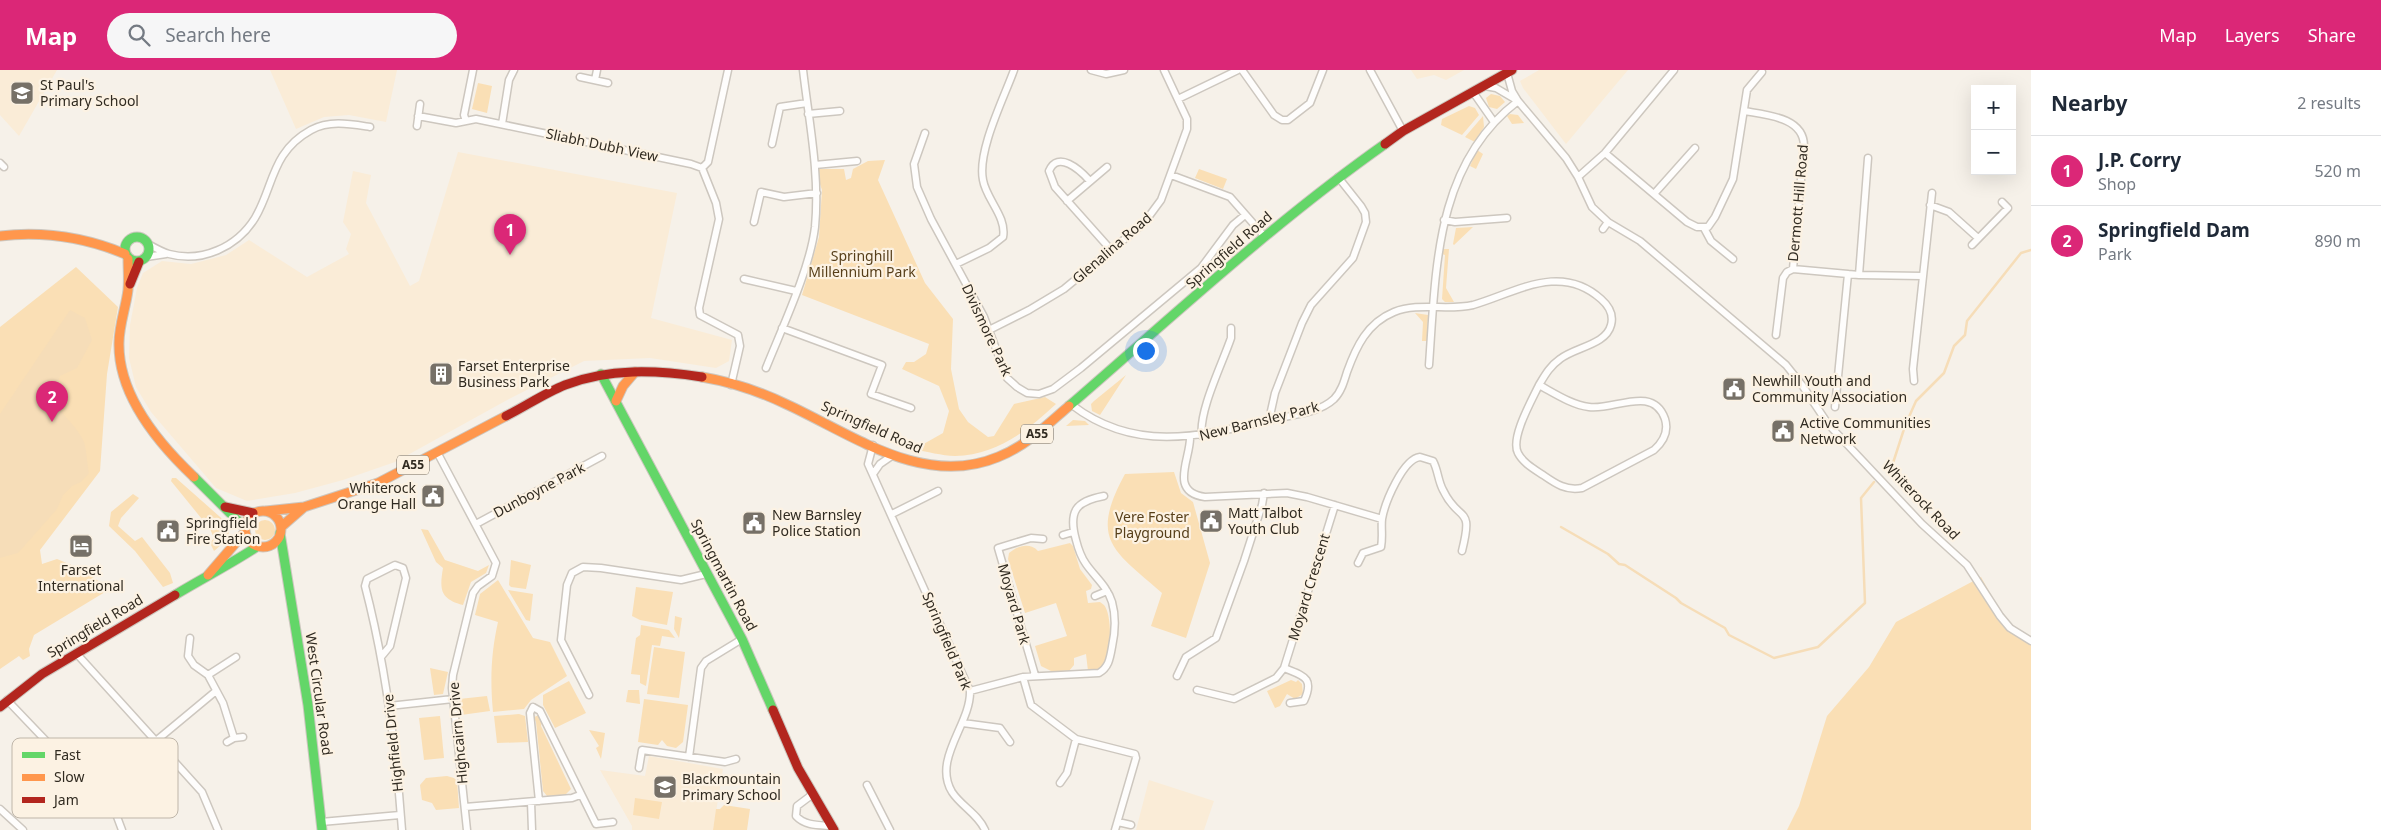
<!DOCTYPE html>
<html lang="en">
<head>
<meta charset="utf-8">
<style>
	:root { --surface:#fff; --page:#f6f6f7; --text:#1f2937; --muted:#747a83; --line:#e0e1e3; --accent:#db2777 }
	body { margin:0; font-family:"Noto Sans",sans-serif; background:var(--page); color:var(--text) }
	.controls { position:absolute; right:15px; top:15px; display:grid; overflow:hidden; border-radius:0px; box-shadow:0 5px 20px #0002 }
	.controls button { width:45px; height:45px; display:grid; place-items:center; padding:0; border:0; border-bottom:1px solid var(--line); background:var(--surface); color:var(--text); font:25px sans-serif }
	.you { position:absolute; left:1145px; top:280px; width:18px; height:18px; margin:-12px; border:4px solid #fff; border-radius:50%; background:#1a73e8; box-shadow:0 0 0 8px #1a73e833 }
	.badge { display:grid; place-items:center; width:32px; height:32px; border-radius:50%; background:var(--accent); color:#fff; font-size:16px; font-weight:700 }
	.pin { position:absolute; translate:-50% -41px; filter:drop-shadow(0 1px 2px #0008) }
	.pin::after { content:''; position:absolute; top:26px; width:18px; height:15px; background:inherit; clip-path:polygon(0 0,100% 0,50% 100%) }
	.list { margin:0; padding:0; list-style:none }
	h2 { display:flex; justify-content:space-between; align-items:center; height:65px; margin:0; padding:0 20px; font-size:21px }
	h2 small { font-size:16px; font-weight:400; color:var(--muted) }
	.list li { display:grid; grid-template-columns:32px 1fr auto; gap:15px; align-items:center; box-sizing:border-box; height:70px; padding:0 20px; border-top:1px solid var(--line) }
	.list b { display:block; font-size:19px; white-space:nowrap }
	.list p { margin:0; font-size:16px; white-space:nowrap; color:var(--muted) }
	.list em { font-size:16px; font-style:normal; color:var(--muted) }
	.icon { flex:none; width:28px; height:28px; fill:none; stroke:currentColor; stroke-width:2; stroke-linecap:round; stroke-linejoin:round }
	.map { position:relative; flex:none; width:2031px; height:760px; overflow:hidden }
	header { display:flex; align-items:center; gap:30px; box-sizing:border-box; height:70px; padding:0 25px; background:var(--accent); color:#fff }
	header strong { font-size:24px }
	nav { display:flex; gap:28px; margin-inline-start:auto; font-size:18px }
	.search { width:350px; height:45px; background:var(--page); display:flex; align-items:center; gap:12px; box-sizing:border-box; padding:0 18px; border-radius:28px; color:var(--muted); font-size:19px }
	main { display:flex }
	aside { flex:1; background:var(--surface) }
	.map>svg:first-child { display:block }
	.built { fill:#faecd7 }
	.green { fill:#fadfb5 }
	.water { fill:#f6ddb8 }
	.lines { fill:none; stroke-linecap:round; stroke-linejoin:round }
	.stream { stroke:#f6ddb8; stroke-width:2.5 }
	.street-casing { stroke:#cdc7bf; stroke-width:9 }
	.fast-casing { stroke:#cdc7bf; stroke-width:11 }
	.slow-casing { stroke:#cdc7bf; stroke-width:11 }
	.jam-casing { stroke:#cdc7bf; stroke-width:11 }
	.street { stroke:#fefdfc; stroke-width:6 }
	.fast { stroke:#63d668; stroke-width:9 }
	.slow { stroke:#ff974d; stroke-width:9 }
	.jam { stroke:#b3261e; stroke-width:9 }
	.labels { text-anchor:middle; stroke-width:4.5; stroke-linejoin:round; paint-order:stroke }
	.shield { fill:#fcf2e3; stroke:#6e675b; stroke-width:1 }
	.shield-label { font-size:12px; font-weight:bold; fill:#312b21 }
	.poi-label { font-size:14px; fill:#312b21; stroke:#fcf2e3; text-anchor:start }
	.street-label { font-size:14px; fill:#312b21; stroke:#fcf2e3 }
	.park-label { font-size:14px; fill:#573f1a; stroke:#fcf2e3 }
	.key { fill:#fcf2e3; stroke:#bfb6a9; stroke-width:1 }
	.key-label { font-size:14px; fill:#312b21 }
</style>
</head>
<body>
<header>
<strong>Map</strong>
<div class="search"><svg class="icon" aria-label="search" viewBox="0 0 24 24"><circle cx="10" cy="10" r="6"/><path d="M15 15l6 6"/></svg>Search here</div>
<nav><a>Map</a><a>Layers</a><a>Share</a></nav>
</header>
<main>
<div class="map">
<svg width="2031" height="760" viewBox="0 0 2031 760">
	<rect width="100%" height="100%" fill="#f6f1e9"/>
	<path class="built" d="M0 0H57L19 66 0 45Z
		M270 0H397L386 52 349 45 324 47 296 59Z
		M1411 0H1464L1446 10 1434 5 1417 9Z
		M1539 0H1628L1566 74 1523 18 1520 11Z
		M458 82 677 123 651 248 732 270 729 291 716 298 650 288 584 291 509 329 395 392 343 410 295 423 247 431 216 418 151 342 136 317 129 288 130 255 137 218 143 203 162 191 191 194 226 185 249 170 307 207 349 184 346 179 351 164 343 152 353 101 371 105 366 133 410 216 419 211Z
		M649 686 723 699 713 760H632V756L600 700 645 706Z
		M1149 710 1214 731 1204 760H1136Z"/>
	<path class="green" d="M478 13 492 16 487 43 472 39Z
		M1491 24 1500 26 1505 32 1497 39 1489 37 1486 28Z
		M1469 36 1475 38 1479 45 1462 65 1441 55 1442 49Z
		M1510 44 1518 45 1524 53 1512 54 1507 46Z
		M1483 46 1484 57 1475 72 1465 67Z
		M1477 80 1483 84 1476 99 1470 96Z
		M885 90 878 110 925 213 953 249 951 299 959 339 968 352 988 367 994 366 1014 334 1045 327 1056 334C1027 361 997 385 955 386 942 386 927 381 913 380L943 363 949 341 939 316 902 299 906 292H914L926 284 929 274 802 225 819 167 822 120 815 99H844L846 110 851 108 853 99 868 91Z
		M1199 99 1227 109 1223 119 1195 108Z
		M1473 157 1454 175 1453 174 1456 158Z
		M1443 179H1449L1446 218 1454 232H1445L1442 229 1445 185 1442 184Z
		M76 197 118 237 107 304 100 401 40 480 42 494 57 489 81 499 110 519 34 565 29 579 30 586 23 590 19 586 0 599V257Z
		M1415 243 1428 245 1427 271H1422L1423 252Z
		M1126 305 1100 345 1092 341 1091 334 1094 331Z
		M1073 350 1085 351 1089 355 1066 356Z
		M1174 402 1181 423 1193 432 1210 493 1186 568 1151 556 1162 523C1113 480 1089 470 1125 404Z
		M172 408H176L228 454C232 466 223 473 214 481L210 473 214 468 210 459 171 411Z
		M133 424 139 428 121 448 118 456 135 471 142 467 170 503 173 513 163 517 135 481 109 456 111 442Z
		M255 460a10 10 0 1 1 20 0a10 10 0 1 1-20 0Z
		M421 459 428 460 445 490 478 501 489 495 486 503 471 512 463 535C441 529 439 521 443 498L436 492Z
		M1070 473 1073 476 1080 499 1092 515 1091 519 1086 521 1088 533 1100 532 1104 535C1113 546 1112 590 1100 599 1097 601 1092 601 1088 601L1086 584 1074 588V595L1069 601H1051L1041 596 1035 576 1067 566 1056 533 1025 543 1008 489 1009 483C1017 476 1030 472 1038 481Z
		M511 490 531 495 526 519 511 517 509 515Z
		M1981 507 2010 558 2031 568V760H1787L1799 736 1827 646 1869 597 1896 552Z
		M498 510 533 568 550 572 567 606 531 630 524 639 493 642C490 610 491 583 498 552L475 545 480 524Z
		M636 517 673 522 667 555 640 550 632 546Z
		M508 520 533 524 530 551 526 550Z
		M675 546 682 548 679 568 674 559Z
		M641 555 669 560 675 568 662 566 660 576 652 575 646 616 640 613V605L631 604 636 568 640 565Z
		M654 577 685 582 679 628 647 624Z
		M430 598 448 602 443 624 434 625Z
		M1291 610 1296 612 1298 610 1302 614 1303 624 1295 629 1287 624 1280 636 1275 638 1267 621Z
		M569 611 586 643 555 658 543 635V625Z
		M628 620H639L640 634 626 632Z
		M487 626 490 641 461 645 459 629Z
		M644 629 688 635 683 672 676 678 667 676 662 670 658 675 638 672Z
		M519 644 525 646 528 672 497 673 494 646Z
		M440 646 444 688 424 690 419 648Z
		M536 646H539L542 652 541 656 571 719 565 725 547 726 543 721 536 652 534 648Z
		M589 660 605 663 601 689 596 678 599 676Z
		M447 706 454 708 457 711 459 738 436 740 432 733 422 730 420 715 426 708Z
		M635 728 662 732 659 749 633 745Z
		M724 735 750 739 747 760H713L716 739H720Z"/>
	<path class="water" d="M70 240 85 248 92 270 77 298 60 306C46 342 71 344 84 372 87 381 87 394 89 403L81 412 72 416 63 425 57 439 18 483 0 488V344Z"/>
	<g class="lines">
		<path class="stream" d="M1887 403 1893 393 1905 356 1916 331 1944 303 1954 276 1965 265 1967 251 2021 183 2031 180
			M1561 457 1608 484 1619 494 1625 495 1676 528 1681 533 1725 558 1729 565 1774 588 1818 577 1865 533 1861 428 1874 412"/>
		<g class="street-casing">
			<path id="street" d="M1091 0 1106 4 1124 0
				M1242 0 1274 45 1282 50H1288L1310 33 1323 0
				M1370 0 1403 61
				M1507 3 1512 21 1518 31 1566 88 1578 107 1592 137 1608 152 1640 171 1786 295 1802 315 1828 354 1922 454 1967 495 2000 546 2010 558 2031 571
				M580 7 608 13
				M595 10 597 0
				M1473 22 1494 52
				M1178 29 1238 0
				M1744 41C1766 45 1804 47 1804 76L1793 199 1859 205 1922 206
				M808 44 840 41
				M418 46 456 53 476 49 691 94 702 98 716 133 719 149 699 238 700 245 738 265 740 276 731 315
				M466 51 464 45 473 0
				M502 54 509 10 514 0
				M417 56 420 34
				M925 63 914 94 917 117 931 149 984 247 1007 308 1017 317 1027 323 1039 324 1053 319 1081 298 1201 198 1233 155 1245 145
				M772 74 780 37 807 33
				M1605 83 1687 152 1697 157H1708L1715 147 1733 109 1747 20 1762 2
				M0 93 4 97
				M815 95 857 91
				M702 98 708 92 728 0
				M1171 105 1230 127 1265 167
				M1578 107 1605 83 1674 0
				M1089 110C1080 100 1058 80 1049 101L1055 117 1112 181
				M1654 124 1695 78
				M1067 131 1107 97
				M1930 135 1949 142 1978 168
				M1444 150 1455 152 1507 148
				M754 152 761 122 784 127 817 123
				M1704 158 1711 171 1733 189
				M1603 159 1608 152
				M148 174C155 178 162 182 169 184 202 193 237 177 255 148 274 116 271 82 311 60 330 50 350 54 370 57
				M1972 175 2008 138 2002 132
				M146 187 166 184
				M956 194 989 178 1003 167C1007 147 986 129 983 110 977 81 1004 28 1014 0
				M1859 205 1868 88
				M744 209 796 221
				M782 258 882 295 871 324 911 338
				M989 260 1029 240 1064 219 1144 153 1161 130 1187 59V49L1164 0
				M1776 265 1783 208 1787 202 1793 199
				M1429 295C1436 199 1435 94 1518 31L1496 18 1485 16
				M766 298C782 258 810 199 815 157 820 104 809 52 803 0
				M1914 311 1913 299 1932 123
				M1539 315C1554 323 1572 335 1589 337 1613 341 1653 314 1665 349 1669 362 1663 372 1654 380L1582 418C1566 421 1556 414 1543 405 1534 399 1523 393 1518 383 1510 368 1532 330 1539 315Z
				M1072 335C1136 384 1202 366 1274 349 1293 345 1319 343 1334 329 1341 322 1344 312 1347 302 1356 277 1367 253 1394 242 1419 232 1447 241 1473 235 1515 223 1560 192 1601 229 1609 236 1614 244 1611 255 1606 275 1575 277 1560 289 1550 296 1545 305 1539 315
				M1835 337 1848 204
				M1272 350 1271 341 1275 323 1302 253 1311 235 1353 188 1366 152 1365 143 1361 136 1338 107
				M1202 366C1198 342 1223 292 1231 268V258
				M1190 367C1191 388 1168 422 1205 427L1287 423 1307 427 1382 449
				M873 375 868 394 970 621C971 654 932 689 952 722 961 736 978 744 985 760
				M437 382 496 493 492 506 478 516 473 523 453 605 452 618 467 760
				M873 404 880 394 893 385
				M892 444 938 421
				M476 454 602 386
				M1063 465 1073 462
				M1358 493 1363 483 1381 477C1383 467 1381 458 1382 449 1385 432 1403 389 1420 387L1433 391C1438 400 1438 411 1443 420 1459 454 1474 433 1462 481
				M1095 526 1107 521
				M190 568 188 586 194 595 208 605 223 633 234 668
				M76 583 202 722 218 760
				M381 587 390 576 406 508 403 498 395 495 367 509 365 516C386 596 396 678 402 760
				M1284 598C1303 606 1315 607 1304 631L1290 633
				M208 605 236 587
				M1035 605 998 478 1031 468 1043 469
				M1177 606 1186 587 1216 568 1244 491 1262 435 1264 423
				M1023 607 1031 635 1076 669 1135 684 1136 688 1115 760
				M1197 620 1234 629 1276 608 1284 598 1335 435
				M970 621 1023 607 1099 603C1109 597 1110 588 1112 577 1115 563 1116 546 1112 532 1107 516 1095 507 1086 494 1081 487 1078 478 1076 470 1068 441 1076 431 1104 426
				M589 625 561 570 567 515 572 503 583 497 601 498 681 510 706 504
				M7 630 116 744 122 760
				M389 636 453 629
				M963 653 1000 658 1010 672
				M157 670 216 621
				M227 672 234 668 243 667
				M689 687 701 598 706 591 742 569
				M639 698 642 680 725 692 736 689
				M1060 713 1067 703 1076 669
				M867 715 890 760
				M813 724 797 736 796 746C805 756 819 755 832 756
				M539 731 530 643 533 637 540 641 596 754 613 752
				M531 732 532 760
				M465 737 572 728 580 725
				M0 739 23 760
				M321 752 400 745
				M1118 752 1131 755"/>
		</g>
		<g class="fast-casing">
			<path id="fast" d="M125 179a12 12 0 1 1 24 0a12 12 0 1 1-24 0Z
				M601 304 742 569 773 640
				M1069 336C1172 247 1273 153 1385 74
				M194 407 245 458
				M280 463 308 635 322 760
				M175 525C203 508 231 494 258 476"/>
		</g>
		<g class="slow-casing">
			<path id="slow" d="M0 166C44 161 84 167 125 184
				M128 189C128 199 129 210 128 220 126 237 119 255 119 273 118 325 158 373 194 407
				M702 307C732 312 761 322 788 335 853 365 924 418 998 387 1026 376 1047 355 1069 336
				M616 331 623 316 635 302
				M266 441 304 437 378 413 506 346
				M245 459a18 18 0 1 1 36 0a18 18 0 1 1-36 0Z
				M281 457 304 437
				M208 505 245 462"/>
		</g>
		<g class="jam-casing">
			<path id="jam" d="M1385 74 1403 61 1512 0
				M130 214 139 192
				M506 346C526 336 545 323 565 315 609 298 656 300 702 307
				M225 437 253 443
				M0 637 42 604 175 525
				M773 640 798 698 834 760"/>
		</g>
		<use href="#street" class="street"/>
		<use href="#fast" class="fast"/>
		<use href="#slow" class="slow"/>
		<use href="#jam" class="jam"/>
	</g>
	<defs>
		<g id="school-square" transform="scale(1.25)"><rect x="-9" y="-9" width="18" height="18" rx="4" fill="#767067" stroke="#fcf2e3"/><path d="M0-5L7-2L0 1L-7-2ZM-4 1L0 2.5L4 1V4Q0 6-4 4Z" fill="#fff"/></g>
		<g id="building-square" transform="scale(1.25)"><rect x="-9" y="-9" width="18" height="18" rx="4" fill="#767067" stroke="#fcf2e3"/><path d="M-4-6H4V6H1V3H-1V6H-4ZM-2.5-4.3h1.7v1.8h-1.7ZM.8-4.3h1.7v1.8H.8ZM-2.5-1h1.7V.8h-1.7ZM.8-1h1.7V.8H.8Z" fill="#fff"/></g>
		<g id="civic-square" transform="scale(1.25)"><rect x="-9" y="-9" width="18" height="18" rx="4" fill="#767067" stroke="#fcf2e3"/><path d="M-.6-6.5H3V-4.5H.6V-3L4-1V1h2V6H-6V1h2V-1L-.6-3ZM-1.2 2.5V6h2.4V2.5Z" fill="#fff"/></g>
		<g id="hotel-square" transform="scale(1.25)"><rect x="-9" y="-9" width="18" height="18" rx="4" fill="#767067" stroke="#fcf2e3"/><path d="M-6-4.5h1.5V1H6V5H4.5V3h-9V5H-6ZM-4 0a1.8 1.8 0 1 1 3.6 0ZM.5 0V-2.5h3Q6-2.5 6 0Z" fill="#fff"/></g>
	</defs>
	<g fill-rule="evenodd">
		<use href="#school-square" x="22" y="23"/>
		<use href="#building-square" x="441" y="304"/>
		<use href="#civic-square" x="1734" y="319"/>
		<use href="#civic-square" x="1783" y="361"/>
		<use href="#civic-square" x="433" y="426"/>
		<use href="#civic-square" x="1211" y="451"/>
		<use href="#civic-square" x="754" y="453"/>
		<use href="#civic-square" x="168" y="461"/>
		<use href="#hotel-square" x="81" y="476"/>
		<use href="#school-square" x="665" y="717"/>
	</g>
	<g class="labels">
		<g class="shield">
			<rect x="1021" y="354.5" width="32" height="19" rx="4"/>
			<rect x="397" y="385.5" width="32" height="19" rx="4"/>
		</g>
		<g class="shield-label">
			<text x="1037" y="368">A55</text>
			<text x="413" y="399">A55</text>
		</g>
		<g class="poi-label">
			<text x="40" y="20">St Paul's<tspan x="40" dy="16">Primary School</tspan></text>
			<text x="458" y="301">Farset Enterprise<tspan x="458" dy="16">Business Park</tspan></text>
			<text x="1752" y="316">Newhill Youth and<tspan x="1752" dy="16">Community Association</tspan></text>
			<text x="1800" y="358">Active Communities<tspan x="1800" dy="16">Network</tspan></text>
			<text x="416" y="423" text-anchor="end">Whiterock<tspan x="416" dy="16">Orange Hall</tspan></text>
			<text x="1228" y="448">Matt Talbot<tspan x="1228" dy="16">Youth Club</tspan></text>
			<text x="772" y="450">New Barnsley<tspan x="772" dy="16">Police Station</tspan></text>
			<text x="186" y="458">Springfield<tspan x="186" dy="16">Fire Station</tspan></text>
			<text x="81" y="505" text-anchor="middle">Farset<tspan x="81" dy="16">International</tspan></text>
			<text x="682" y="714">Blackmountain<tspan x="682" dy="16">Primary School</tspan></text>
		</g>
		<g class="street-label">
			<text transform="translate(602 75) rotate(12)" y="5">Sliabh Dubh View</text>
			<text transform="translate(1798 133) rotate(-85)" y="5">Dermott Hill Road</text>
			<text transform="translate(1112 178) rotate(-41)" y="5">Glenalina Road</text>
			<text transform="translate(1229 180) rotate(-41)" y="5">Springfield Road</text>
			<text transform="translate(987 260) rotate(65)" y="5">Divismore Park</text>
			<text transform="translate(1259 351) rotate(-14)" y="5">New Barnsley Park</text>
			<text transform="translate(872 357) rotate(24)" y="5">Springfield Road</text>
			<text transform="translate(539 420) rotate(-28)" y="5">Dunboyne Park</text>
			<text transform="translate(1921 430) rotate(46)" y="5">Whiterock Road</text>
			<text transform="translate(724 505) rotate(62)" y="5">Springmartin Road</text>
			<text transform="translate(1309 517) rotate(-73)" y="5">Moyard Crescent</text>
			<text transform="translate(1014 534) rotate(74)" y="5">Moyard Park</text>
			<text transform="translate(95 556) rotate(-31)" y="5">Springfield Road</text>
			<text transform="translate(947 571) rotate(67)" y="5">Springfield Park</text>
			<text transform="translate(319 624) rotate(82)" y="5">West Circular Road</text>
			<text transform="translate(458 663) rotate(-95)" y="5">Highcairn Drive</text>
			<text transform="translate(393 673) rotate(-96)" y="5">Highfield Drive</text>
		</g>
		<g class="park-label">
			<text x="862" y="191">Springhill<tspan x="862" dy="16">Millennium Park</tspan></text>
			<text x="1152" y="452">Vere Foster<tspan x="1152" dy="16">Playground</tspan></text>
		</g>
	</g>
	<rect x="12" y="668" width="166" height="80" rx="8" class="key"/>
	<rect x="22" y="682" width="23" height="6" fill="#63d668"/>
	<rect x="22" y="704" width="23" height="7" fill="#ff974d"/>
	<rect x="22" y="727" width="23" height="6" fill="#b3261e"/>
	<g class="key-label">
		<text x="54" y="690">Fast</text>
		<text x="54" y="712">Slow</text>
		<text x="54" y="735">Jam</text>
	</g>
</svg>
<div class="controls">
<button>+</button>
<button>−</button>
</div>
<div class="you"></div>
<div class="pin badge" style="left:510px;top:185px">1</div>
<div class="pin badge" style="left:52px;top:352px">2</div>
</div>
<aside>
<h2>Nearby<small>2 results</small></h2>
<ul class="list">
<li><span class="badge">1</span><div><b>J.P. Corry</b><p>Shop</p></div><em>520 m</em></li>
<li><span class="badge">2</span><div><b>Springfield Dam</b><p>Park</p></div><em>890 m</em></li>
</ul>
</aside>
</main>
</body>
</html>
